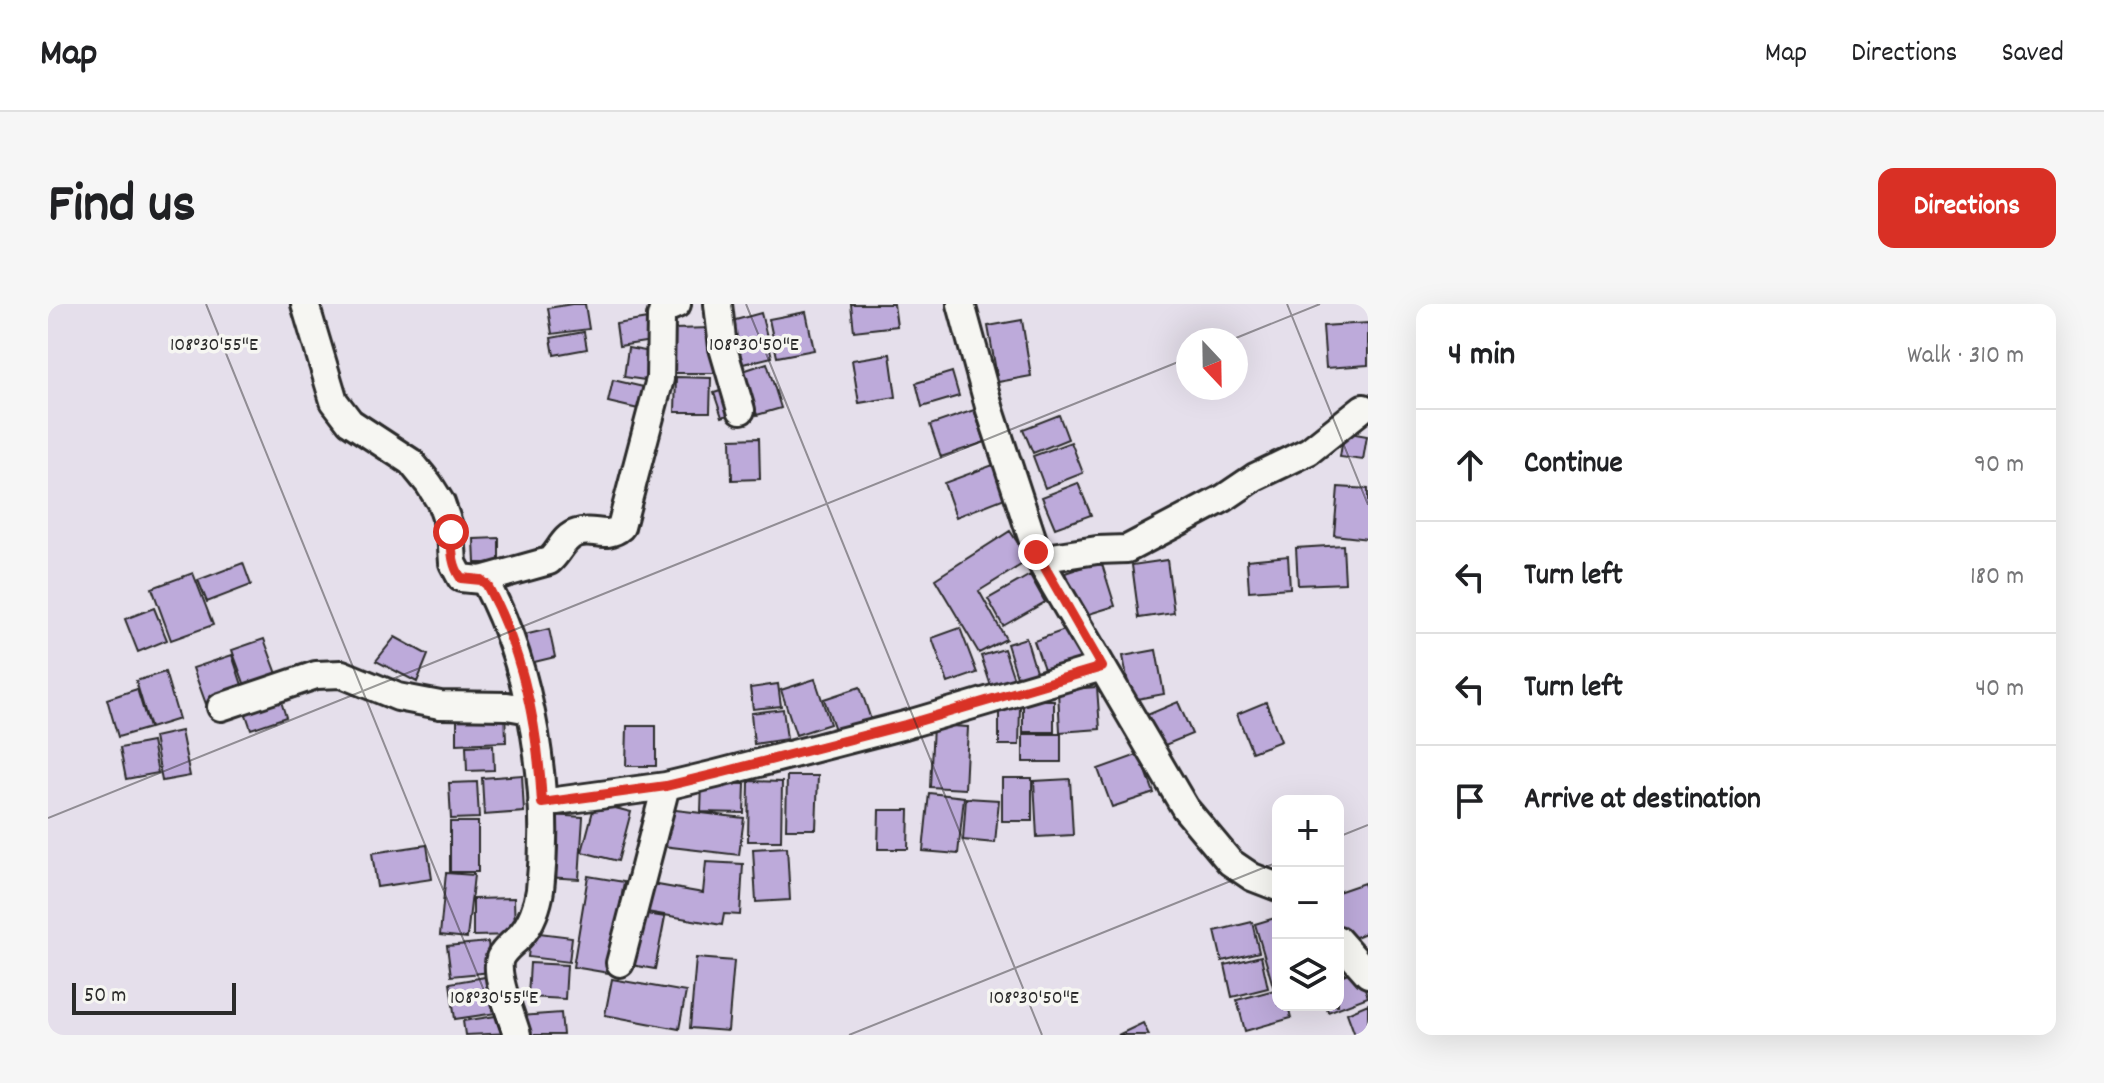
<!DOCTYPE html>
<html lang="en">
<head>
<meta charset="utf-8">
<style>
	:root { --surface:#fff; --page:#f6f6f6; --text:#202124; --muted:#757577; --line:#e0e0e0; --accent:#d93025 }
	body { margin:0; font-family:Dekko,sans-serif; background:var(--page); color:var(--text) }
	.controls { position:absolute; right:24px; bottom:24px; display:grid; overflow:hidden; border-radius:16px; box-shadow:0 8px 32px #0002 }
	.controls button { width:72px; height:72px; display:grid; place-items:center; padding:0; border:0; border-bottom:2px solid var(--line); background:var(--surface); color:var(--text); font:40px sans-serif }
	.compass { position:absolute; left:1128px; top:24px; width:72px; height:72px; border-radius:50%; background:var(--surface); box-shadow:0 8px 32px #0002; rotate:158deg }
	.scale { position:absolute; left:24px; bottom:20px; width:164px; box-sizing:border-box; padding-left:8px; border:4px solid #2b2b2b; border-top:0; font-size:22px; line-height:28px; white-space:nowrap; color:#2b2b2b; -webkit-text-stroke:6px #f6f6f2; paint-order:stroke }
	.stop { position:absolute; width:24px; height:24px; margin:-18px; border:6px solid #d93025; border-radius:50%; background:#fff }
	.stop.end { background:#d93025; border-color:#fff; box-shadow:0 2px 8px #0008 }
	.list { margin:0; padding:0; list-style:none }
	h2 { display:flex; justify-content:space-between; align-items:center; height:104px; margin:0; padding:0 32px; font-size:34px }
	h2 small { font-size:26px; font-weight:400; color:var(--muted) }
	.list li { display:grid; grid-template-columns:52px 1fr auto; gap:24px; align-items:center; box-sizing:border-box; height:112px; padding:0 32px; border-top:2px solid var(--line) }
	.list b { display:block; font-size:30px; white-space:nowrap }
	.list em { font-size:26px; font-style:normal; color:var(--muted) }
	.icon { flex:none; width:44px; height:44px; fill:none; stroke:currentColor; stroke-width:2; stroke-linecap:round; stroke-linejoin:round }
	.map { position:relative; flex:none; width:1320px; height:731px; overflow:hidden; border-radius:16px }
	header { display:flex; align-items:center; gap:48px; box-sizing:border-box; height:112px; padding:0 40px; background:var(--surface); border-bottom:2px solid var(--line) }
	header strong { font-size:38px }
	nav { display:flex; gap:44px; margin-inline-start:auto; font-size:28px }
	.intro { display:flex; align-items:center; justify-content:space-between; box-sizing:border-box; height:192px; padding:0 48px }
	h1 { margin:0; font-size:56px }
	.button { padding:20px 36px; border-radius:16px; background:var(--accent); color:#fff; font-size:28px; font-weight:700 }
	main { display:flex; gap:48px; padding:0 48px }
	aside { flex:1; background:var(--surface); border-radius:16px; box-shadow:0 8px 32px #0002 }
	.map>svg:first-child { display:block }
	.building { fill:#bdaada; stroke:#2b2b2b; stroke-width:2 }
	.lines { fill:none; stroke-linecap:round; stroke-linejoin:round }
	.minor-casing { stroke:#2b2b2b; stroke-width:32 }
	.minor { stroke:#f6f6f2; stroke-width:26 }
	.route { stroke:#d93025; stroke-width:10 }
	.ticks { fill:none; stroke:#2b2b2b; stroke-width:2; stroke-opacity:0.45 }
	.ticks-label { font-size:20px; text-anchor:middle; fill:#2b2b2b; stroke:#f6f6f2; stroke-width:7; stroke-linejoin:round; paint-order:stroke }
</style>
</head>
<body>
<header>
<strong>Map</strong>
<nav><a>Map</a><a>Directions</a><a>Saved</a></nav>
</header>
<div class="intro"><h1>Find us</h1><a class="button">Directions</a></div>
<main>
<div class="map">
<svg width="1320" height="731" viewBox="0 0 1320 731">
	<rect width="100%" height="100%" fill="#e5dfeb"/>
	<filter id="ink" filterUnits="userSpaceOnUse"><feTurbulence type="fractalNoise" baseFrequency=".0125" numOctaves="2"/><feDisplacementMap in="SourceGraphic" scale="16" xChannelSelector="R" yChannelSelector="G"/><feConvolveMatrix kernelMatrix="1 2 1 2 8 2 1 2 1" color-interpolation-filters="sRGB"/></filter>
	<g filter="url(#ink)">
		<path class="building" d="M524 0H537L541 25 504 30 500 4Z
			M803 0H846L849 22 806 27Z
			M758 8 766 46 729 53 721 15Z
			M713 9 724 53 695 60 684 17Z
			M606 14 610 36 571 42 568 20Z
			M974 16 983 72 950 78 940 22Z
			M1320 19V61L1278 64 1275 22Z
			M666 24V69H624V25Z
			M536 28 539 45 506 51 503 34Z
			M580 44 609 49 604 77 576 73Z
			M842 50 848 93 811 99 804 56Z
			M719 59 733 104 709 111 695 67Z
			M904 68 911 92 874 103 868 79Z
			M628 73 663 74 662 108H627Z
			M565 76 604 85 599 107 560 98Z
			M682 84 690 108 674 113 666 89Z
			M926 106 937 138 893 153 882 121Z
			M1011 111 1020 135 985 149 975 125Z
			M1296 128 1319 132 1315 156 1292 153Z
			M711 134 712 175 684 176 683 135Z
			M1023 138 1035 169 997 184 985 152Z
			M945 161 957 194 908 213 896 179Z
			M1030 179 1043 211 1007 224 994 193Z
			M1290 183 1320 185V235L1286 231Z
			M962 227 981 256 931 287 958 335 931 349 887 275Z
			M451 234V259H427L426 235Z
			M1295 241 1297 279 1250 281 1248 244Z
			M1240 252 1242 284 1201 287 1199 256Z
			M1119 256 1126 309 1091 314 1084 261Z
			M1053 257 1067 302 1031 313 1017 269Z
			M195 259 203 281 159 298 150 276Z
			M145 269 165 321 123 336 104 284Z
			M982 271 997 298 955 322 940 295Z
			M106 304 119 336 90 348 77 315Z
			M1025 323 1040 362 1000 376 986 337Z
			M912 324 929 369 900 379 884 334Z
			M501 325 507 353 478 360 472 332Z
			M347 333 380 351 369 378 328 357Z
			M978 334 991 377 972 382 959 340Z
			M216 335 232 378 200 390 184 346Z
			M956 345 969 384 946 391 933 352Z
			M1108 346 1116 390 1083 396 1075 352Z
			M184 351 196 387 158 400 145 364Z
			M117 368 131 415 102 424 88 377Z
			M767 375 782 420 748 431 733 386Z
			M730 380 733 402 705 405 702 384Z
			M812 383 825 422 790 434 776 395Z
			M1049 383 1052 425 1012 428 1010 386Z
			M89 385 101 424 70 433 59 395Z
			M230 388 238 413 203 425 194 399Z
			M975 396H1006V428H975Z
			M1130 398 1144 430 1112 443 1099 411Z
			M1218 398 1233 437 1204 448 1189 410Z
			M457 403 458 438 409 440V404Z
			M951 403H972L971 441H951Z
			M735 405 739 435 706 440 703 409Z
			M885 421 920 423 917 485 882 483Z
			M579 422H608V462H578Z
			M133 427 142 472 114 477 106 433Z
			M975 430H1013V458H975Z
			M104 438 110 469 78 475 72 444Z
			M445 441 446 466 419 467 418 442Z
			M1092 450 1106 489 1064 503 1050 465Z
			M474 471 476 508 436 511 434 474Z
			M739 472H770L768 525H738Z
			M954 474H984V517H954Z
			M1022 475 1025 531 989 533 986 477Z
			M701 477 734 478 733 537H700Z
			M429 478 431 514 403 515 401 479Z
			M654 479 697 480 696 509 653 508Z
			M881 489 916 493 910 550 875 547Z
			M918 494 951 496 947 539 915 536Z
			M547 499 583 508 570 557 534 548Z
			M619 505 696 514 691 551 615 542Z
			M831 506H861L860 545H830Z
			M501 511 535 513 531 575 498 573Z
			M402 518H430V568H402Z
			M379 541 384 575 329 583 324 549Z
			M739 543 742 596 708 598 705 545Z
			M658 558 695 560 692 611 676 610 674 621 599 608 604 580 655 589Z
			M398 569 426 571 419 634 392 631Z
			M540 572 576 578 561 669 525 663Z
			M1316 579 1320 590V628L1296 638 1290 622V588Z
			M466 594 467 631 425 632V595Z
			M592 609 617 613 607 665 583 661Z
			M1230 613V681L1225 682 1207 620Z
			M1204 618 1211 648 1174 657 1167 627Z
			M483 628 524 633 521 658 480 653Z
			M440 638 443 668 403 672 399 642Z
			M1213 652 1220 684 1184 693 1177 661Z
			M648 654 686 657 680 727 642 724Z
			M482 659 519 661 517 695 480 693Z
			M1310 665 1320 693 1280 708 1278 701H1290V673Z
			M443 672 448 709 407 715 402 679Z
			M564 675 638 688 631 725 557 711Z
			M1230 685V701H1240L1243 714 1197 727 1189 696Z
			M1320 700V731H1307L1299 709Z
			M513 709 515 731H474L472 712Z
			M461 710 464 729 417 731 415 717Z
			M1095 719 1101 731H1070Z"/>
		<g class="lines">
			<g class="minor-casing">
				<path id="minor" d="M257 0 286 97 302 118 363 158 381 180 393 199 403 228 405 259 413 274 433 276 439 281C485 369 503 488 492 586 490 601 483 620 473 631 467 638 456 645 452 654 446 671 464 713 469 731
					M670 0 675 44 693 106
					M913 0 942 106 991 255 1137 504 1182 558 1204 573 1230 583
					M991 255 1049 246 1079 245 1176 194 1207 173 1261 147 1315 104
					M433 276 501 257C512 248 515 233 529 229 545 223 558 236 573 223L612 75 613 13 615 6 629 0
					M173 403 268 371 294 370 350 393 392 401 459 402 482 406
					M494 499 618 482 668 470 857 421 1054 363
					M1290 636 1320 670
					M572 659 618 482"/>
			</g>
			<use href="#minor" class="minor"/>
		</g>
	</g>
	<g class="lines" filter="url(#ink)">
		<path class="route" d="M403 228C404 244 403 260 413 274L433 276 439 281C475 347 490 424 494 499L618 482 668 470 857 421 1054 363 988 248"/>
	</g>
	<path class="ticks" d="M158 0 454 731M698 0 994 731M1239 0 1320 201M1183 36 1272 0M0 514 1140 54M1290 533 1320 521M801 731 1230 558"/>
	<g class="ticks-label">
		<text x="166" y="46">108°30'55"E</text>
		<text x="706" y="46">108°30'50"E</text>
		<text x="446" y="699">108°30'55"E</text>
		<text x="986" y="699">108°30'50"E</text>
	</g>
</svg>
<div class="controls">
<button>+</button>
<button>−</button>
<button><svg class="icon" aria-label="layers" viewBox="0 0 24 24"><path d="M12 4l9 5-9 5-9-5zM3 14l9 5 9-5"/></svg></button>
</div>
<svg class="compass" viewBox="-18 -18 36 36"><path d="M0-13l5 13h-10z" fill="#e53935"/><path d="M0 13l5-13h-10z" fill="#757577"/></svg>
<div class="scale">50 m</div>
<div class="stop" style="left:403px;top:228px"></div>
<div class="stop end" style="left:988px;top:248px"></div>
</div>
<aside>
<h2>4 min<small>Walk · 310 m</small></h2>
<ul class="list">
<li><svg class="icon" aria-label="ahead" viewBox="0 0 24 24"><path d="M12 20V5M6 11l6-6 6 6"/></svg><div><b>Continue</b></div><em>90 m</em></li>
<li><svg class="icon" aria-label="left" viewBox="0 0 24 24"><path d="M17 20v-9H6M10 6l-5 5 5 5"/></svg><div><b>Turn left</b></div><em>180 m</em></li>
<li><svg class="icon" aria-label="left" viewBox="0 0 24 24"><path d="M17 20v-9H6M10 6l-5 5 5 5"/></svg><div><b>Turn left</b></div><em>40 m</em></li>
<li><svg class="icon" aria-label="arrive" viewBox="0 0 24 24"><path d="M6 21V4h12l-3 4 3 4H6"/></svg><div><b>Arrive at destination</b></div></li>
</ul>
</aside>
</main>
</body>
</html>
